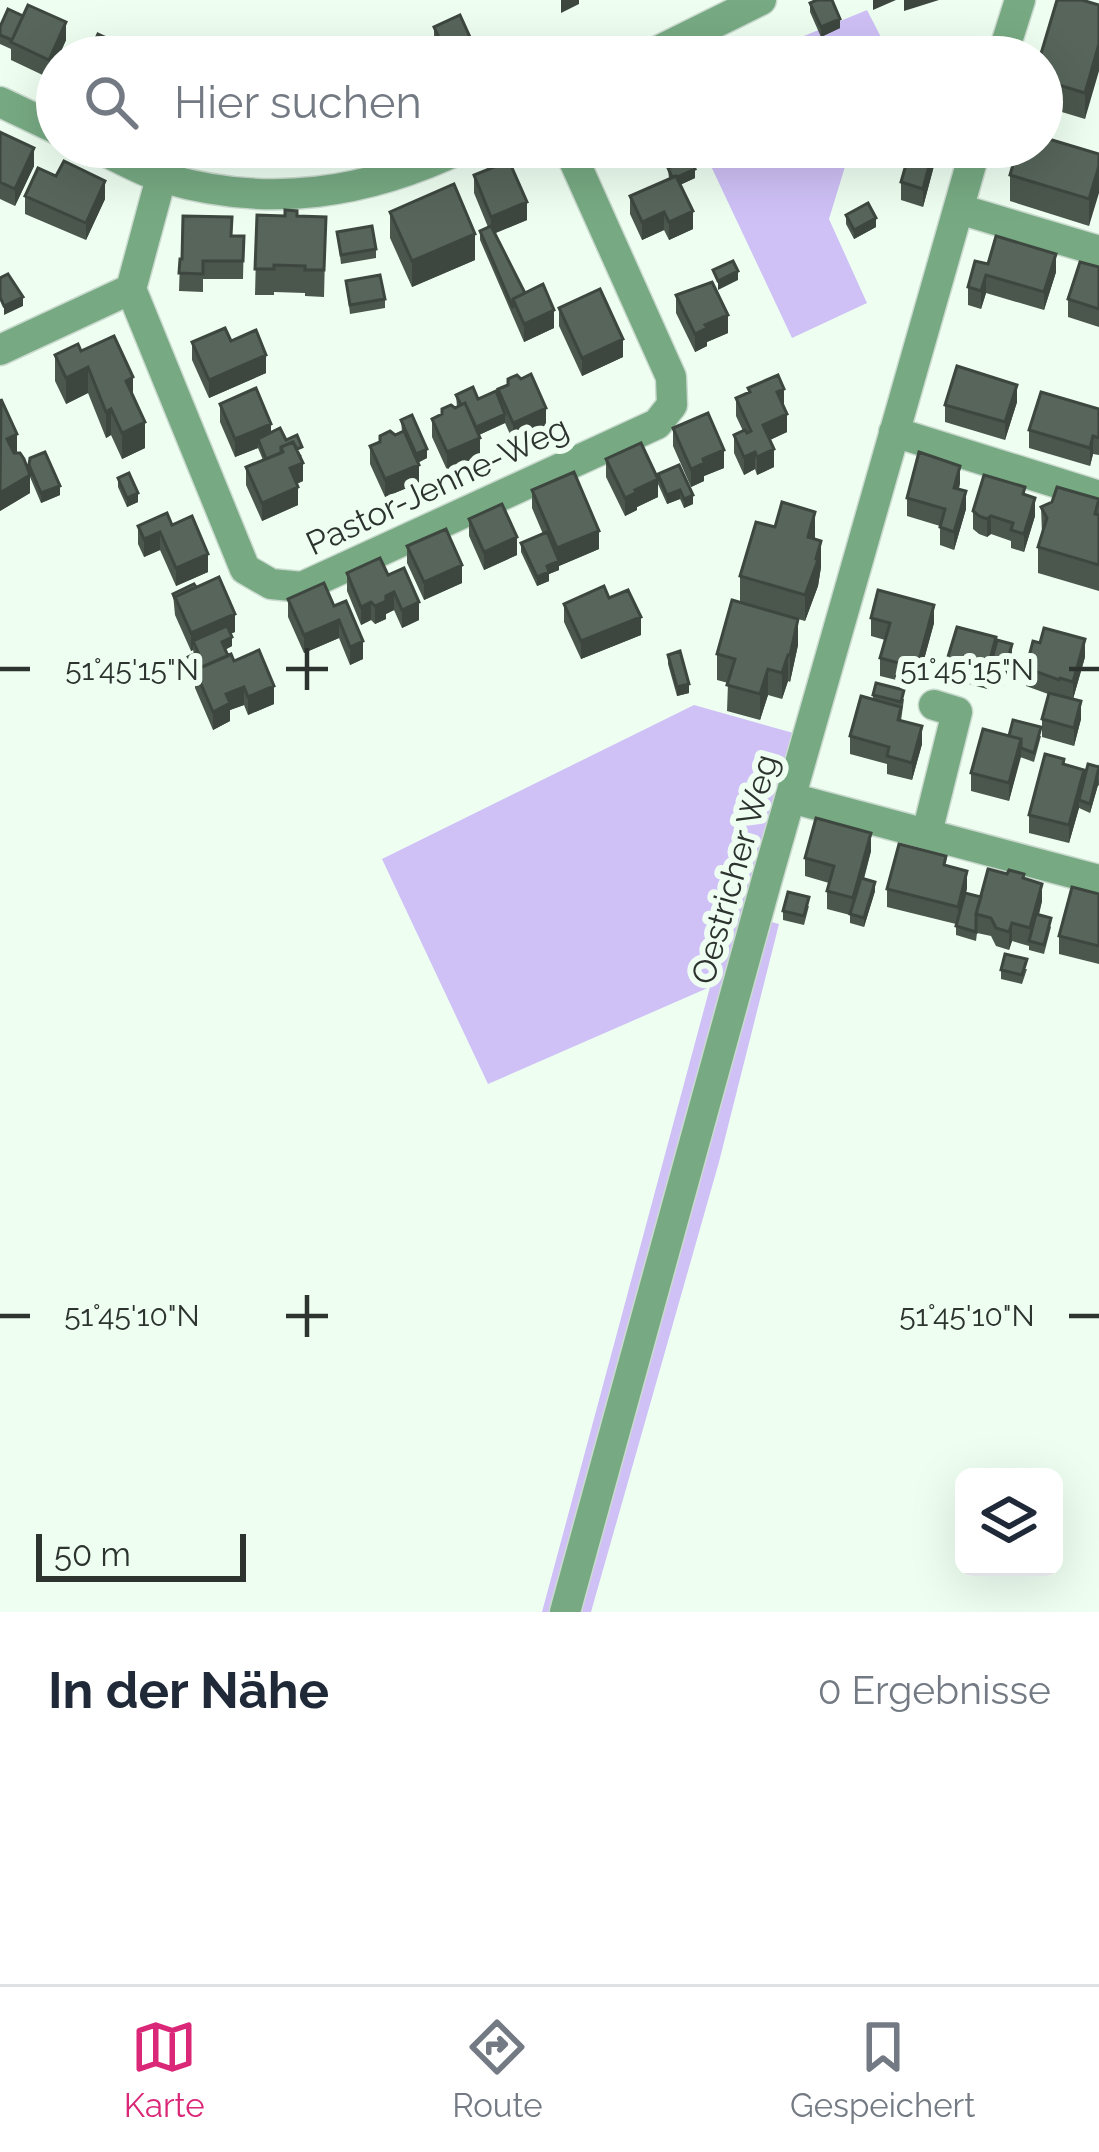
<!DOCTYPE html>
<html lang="de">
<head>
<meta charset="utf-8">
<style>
	:root { --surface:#fff; --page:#f2f2f3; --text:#1f2937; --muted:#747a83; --line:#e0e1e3; --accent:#db2777 }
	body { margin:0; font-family:Raleway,sans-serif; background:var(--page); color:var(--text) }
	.controls { position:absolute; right:36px; bottom:36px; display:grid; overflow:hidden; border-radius:18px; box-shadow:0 12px 48px #0002 }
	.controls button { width:108px; height:108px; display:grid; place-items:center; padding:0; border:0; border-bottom:3px solid var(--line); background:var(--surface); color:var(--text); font:60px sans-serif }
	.scale { position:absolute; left:36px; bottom:30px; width:210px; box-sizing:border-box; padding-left:12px; border:6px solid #2d332f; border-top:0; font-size:33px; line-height:42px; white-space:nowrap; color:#2d332f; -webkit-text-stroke:9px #eefff2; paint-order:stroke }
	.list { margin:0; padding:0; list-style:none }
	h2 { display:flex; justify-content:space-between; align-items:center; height:156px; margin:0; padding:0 48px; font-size:51px }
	h2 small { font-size:39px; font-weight:400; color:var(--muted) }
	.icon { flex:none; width:66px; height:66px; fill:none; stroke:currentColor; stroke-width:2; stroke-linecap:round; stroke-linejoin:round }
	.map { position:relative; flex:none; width:1099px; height:1612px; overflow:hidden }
	.search { position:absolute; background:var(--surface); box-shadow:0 12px 48px #0002; left:36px; right:36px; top:36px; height:132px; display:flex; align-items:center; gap:30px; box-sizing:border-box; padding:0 42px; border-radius:66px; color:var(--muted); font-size:45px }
	.sheet { height:372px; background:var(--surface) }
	nav { display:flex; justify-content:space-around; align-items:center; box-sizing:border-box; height:168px; border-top:3px solid var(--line); background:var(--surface); font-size:33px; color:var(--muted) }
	nav a { display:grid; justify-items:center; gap:6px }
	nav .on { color:var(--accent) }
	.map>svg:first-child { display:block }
	.green { fill:#cfc1f6 }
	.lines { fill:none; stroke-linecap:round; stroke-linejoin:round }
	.minor-casing { stroke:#cbdacf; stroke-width:33 }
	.minor { stroke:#77aa83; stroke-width:30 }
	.wall { fill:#4b574d }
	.shaded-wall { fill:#3d473f }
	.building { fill:#57655a; stroke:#3d473f; stroke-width:3 }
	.ticks { fill:none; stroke:#2d332f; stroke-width:4.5 }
	.labels { text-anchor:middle; stroke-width:12; stroke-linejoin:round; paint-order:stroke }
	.street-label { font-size:33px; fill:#2d332f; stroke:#eefff2 }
	.ticks-label { font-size:30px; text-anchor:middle; fill:#2d332f; stroke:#eefff2; stroke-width:12; stroke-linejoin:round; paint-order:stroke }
</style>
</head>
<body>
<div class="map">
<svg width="1099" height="1612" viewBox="0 0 1099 1612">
	<rect width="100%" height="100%" fill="#eefff2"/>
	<path class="green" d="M867 10 884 43 879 57H753Z
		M702 147H851L829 219 867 303 792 338Z
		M694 705 797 734 556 1612H542L710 987 488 1084 382 859Z
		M764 920 779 924 719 1162 591 1612H574Z"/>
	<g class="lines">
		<g class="minor-casing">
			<path id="minor" d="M646 57 761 0
				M1002 57 1020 0
				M0 102 57 129
				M96 147C118 157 141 171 164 178 269 209 367 194 464 147
				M161 178 131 289 245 569 271 584 302 587 657 424 672 405 671 377 568 147
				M959 209 1099 251
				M0 350 131 289
				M894 432 1099 496
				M791 798 1099 880
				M927 833 957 712 934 705
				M565 1612 767 879 976 147"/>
		</g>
		<use href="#minor" class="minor"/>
	</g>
	<path class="wall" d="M810 3 840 28 821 37 810 12Z
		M1099 5 1085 119 1042 106V57Z
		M0 27 66 40 49 78 11 60V49L0 44Z
		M434 27 479 57H423V50L434 45Z
		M0 132 34 166 15 206 0 199Z
		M939 147 923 207 901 200V182Z
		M1099 154 1089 226 1010 201V175Z
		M668 168 695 178 680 185 693 229 669 240 664 230 642 240 630 214V196L669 179Z
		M474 175 527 220 495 233 525 293 554 328 524 342 480 240V231L488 227 474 193Z
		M25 196 105 199 86 240 25 214Z
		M390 212 475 260 412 287 390 238Z
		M257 215 326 217 324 297 305 296V293L274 292V295H255Z
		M846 215 876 227 854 239 846 224Z
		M337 232 376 249V258L341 264Z
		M232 236H244L243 279H203V292L179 291 180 259Z
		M988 264 1056 272 1044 310 986 293 981 309 968 305V287Z
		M1099 267V327L1068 317V299Z
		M346 281 385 299V308L350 314Z
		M676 295 728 333 707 342V346L695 352 676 313Z
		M559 308 623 357 582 376 559 326Z
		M231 341 266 373 209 398 192 360V342Z
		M81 351 133 397 145 448 122 459 111 435 106 438 88 393 66 404 55 381V355Z
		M748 388 784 407 787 432 770 440 774 467 757 475 755 469 744 475 734 453V435L743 431 736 416V398L748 393Z
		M498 389 546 426 513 441 505 423 479 435 480 456 447 470 432 437V419L457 407 456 395 478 399 498 396Z
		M0 399 17 434V452L15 453H20L24 459 29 471 30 458 45 452 60 486V495L41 503 30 477V493L0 511Z
		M1017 402 1005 440 945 422V405Z
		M220 404 286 440 302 456 300 457 303 481 297 484 298 505 262 521 246 485V467L263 460 258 448 235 457 220 422Z
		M1099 409V455L1093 454 1090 466 1029 448V430Z
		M401 420 427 458 418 463 419 483 385 497 370 464V446L402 432Z
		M673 428 724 468 704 476V481L691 487 673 446Z
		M606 459 658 478 693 495V504L684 508 680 499 667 504 658 484V497L637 507V510L625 516 606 477Z
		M118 478 138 502 127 507 118 487Z
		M960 483 959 489 966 509 954 550 940 545V526L907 516V498Z
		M532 490 599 549 559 566V570L549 574V581L537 586 521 552V543L543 534 532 508Z
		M1025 495 1035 516 1024 552 1011 548V541L991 534 987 537 979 534 973 529V511Z
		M1099 499V591L1038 573V547L1042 534 1041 507Z
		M469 519 517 555 484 570 469 536Z
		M172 525 208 572 176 586 160 550 144 557 138 544V526Z
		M815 539 821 567 818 586 805 621 740 602V576Z
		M407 546 462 583 424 600 407 563Z
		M347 573 388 575 419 620 402 628 394 610 386 614V619L375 624 371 620 361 625 347 591Z
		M173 594 235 632 230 633 232 646 225 650 228 656 274 704 248 715 244 705 230 710V721L213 730 195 688V683L188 666V657L194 654 193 650 191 651 175 615Z
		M609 598 641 635 581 659 564 622V604Z
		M288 599 334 606 363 659 350 665 339 638 304 653 288 617Z
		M871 618 934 623 917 685 880 676V658L885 640 871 636Z
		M996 644 1012 653 1003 686 988 683 987 689 947 678V660Z
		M798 645 790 682 788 681 782 699 768 695 760 720 727 711 728 683 717 680V654Z
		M668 655 689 693 677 696 668 664Z
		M1085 657 1073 699 1081 719 1074 746 1042 737V719L1048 694 1026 686V668Z
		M873 695 904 699 901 721 922 744 912 780 887 774V764L850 754V736L873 699Z
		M1009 736H1041L1034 762 1020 757 1009 801 971 791V773Z
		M1099 764V786L1098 785 1090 813 1079 808 1069 843 1029 833V815L1064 765 1084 779 1098 767Z
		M871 851 864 879 875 891 864 927 850 923V915L827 909V891L829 883 805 876V858Z
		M946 865 967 888 966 893 981 897 1024 879 1042 901 1039 915 1051 927 1044 954 1029 950V946L1012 941 1009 950 996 946 991 936 977 933 976 941 956 935V924L887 907V889Z
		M1099 894V964L1059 954V936Z
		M809 906 804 925 783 920V911Z
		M1027 969 1022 984 1001 979V970Z"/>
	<path class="shaded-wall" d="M561 0H579V4L561 13Z
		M873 0H896L873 10Z
		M904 0H939L904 11Z
		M840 19V28L821 37V27Z
		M66 22V40L49 78V60Z
		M1099 44V71L1085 119V93Z
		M601 147H623L601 158Z
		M934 147H939L923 207V189Z
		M34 148V166L15 206V189Z
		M1099 166V193L1089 226V199Z
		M695 169V178L673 188V179Z
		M105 181V199L86 240V223Z
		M527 202V220L491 235V217Z
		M693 211V229L669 240V222Z
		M664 212V230L642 240V222Z
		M876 218V227L854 239V230Z
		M475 234V260L412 287V261Z
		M1056 254V272L1044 310V292Z
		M738 271V280L718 290V281Z
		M986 275V293L981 309V291Z
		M23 297V306L4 315V306Z
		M554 310V328L524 342V324Z
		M728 315V333L707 342V346L695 352V334L705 325Z
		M623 339V357L582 376V358Z
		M266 355V373L209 398V380Z
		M88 367V393L66 404V378Z
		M133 377V403L126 381Z
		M1017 385V402L1005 440V422Z
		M784 389V407L777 392Z
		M546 408V426L513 441V423Z
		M111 409V435L106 438V412Z
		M505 414V423L472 438V429Z
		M787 414V432L763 443V425Z
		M145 422V448L122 459V433Z
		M271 424V442L258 439V448L235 457V439Z
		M17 434V452L7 457V439Z
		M1093 436V454L1090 466V448Z
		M480 438V456L447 470V452Z
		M427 449V458L416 463V454Z
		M774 449V467L757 475V457Z
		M724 450V468L704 476V481L691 487V469L703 459Z
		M755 452V469L744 475V457Z
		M303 463V481L290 486V468Z
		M419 465V483L385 497V479Z
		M960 466V483L954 506V488Z
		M30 475V493L0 511V493Z
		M658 479V497L637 507V510L625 516V498L635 490Z
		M60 486V495L41 503V493Z
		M298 487V505L262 521V503Z
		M680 490V499L667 504V495Z
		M966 491V509L954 550V532Z
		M138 493V502L127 507V498Z
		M693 495V504L684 508V499Z
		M1035 498V516L1024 552V534Z
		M815 512V538L808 563V537Z
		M991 516V534L987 537V519Z
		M599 531V549L559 566V570L549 574V581L537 586V577L547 566 557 562V548Z
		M160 532V550L144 557V539Z
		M517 537V555L484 570V552Z
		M821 541V567L818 586 805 621V595Z
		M208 554V572L176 586V568Z
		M462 565V583L424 600V582Z
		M394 592V610L386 614V596Z
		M386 601V619L375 624V606Z
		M371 602V620L361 625V607Z
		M419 602V620L402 628V610Z
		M934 605V623L917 685V668Z
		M235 614V632L196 649 193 641V650L191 651V633Z
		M641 617V635L581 659V641Z
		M798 619V645L790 682V655Z
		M339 620V638L304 653V635Z
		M232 637V646L222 651V642Z
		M1085 639V657L1073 699V682Z
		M363 641V659L350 665V647Z
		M1012 644V653L1003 686V677Z
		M788 655V681L782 699V673Z
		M768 669V695L760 720V694Z
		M689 684V693L677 696V687Z
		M274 686V704L248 715V697Z
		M244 687V705L230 710V721L213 730V712L226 694Z
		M1081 701V719L1074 746V728Z
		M922 726V744L912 780V763Z
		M1021 739V757L1009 801V783Z
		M1084 770V788L1079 800V808L1069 843V825Z
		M1098 775V785L1090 813V804Z
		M871 833V851L853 916V898Z
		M967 871V888L958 925V907Z
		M875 882V891L864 927V918Z
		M1042 884V901L1031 941 1030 928Z
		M1012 923V941L1009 950V932Z"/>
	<path class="building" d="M817 0H832L840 19 821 27 810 3Z
		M1057 0H1082L1099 5V44L1085 93 1042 80V57H1040Z
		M28 5 66 22 49 60 11 42Z
		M8 9 23 16 12 40 0 35V27Z
		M460 15 479 57H426L423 50 441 42 434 27Z
		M98 34 139 53 137 57H87Z
		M388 38 395 57H358L370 53 367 45Z
		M0 132 34 148 15 189 0 182Z
		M1042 137 1099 154V166L1089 199 1010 175 1018 147H1042Z
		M911 147H934L923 189 901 182Z
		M690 159 695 169 677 177 676 176 672 177 668 168Z
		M64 161 105 181 86 223 25 196 38 168 56 176Z
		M509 161 527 202 491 217 474 175Z
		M676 176 693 211 669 222 664 212 642 222 630 196Z
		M454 184 475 234 412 261 390 212Z
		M868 203 876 218 854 230 846 215Z
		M285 210 297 211V216L326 217 324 270H305V266L274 265V269H255L257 215 285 216Z
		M183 216 232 217 231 236H244L243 261H203V274L179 273 180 259H182Z
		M372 226 376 249 341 255 337 232Z
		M491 226 525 293 513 299V308L480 231Z
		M996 236 1056 254 1044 292 986 275 981 291 968 287 975 261 988 264Z
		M733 261 738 271 718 281 713 270Z
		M1080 262 1099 267V309L1068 299Z
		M8 274 23 297 4 306 0 297V278Z
		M380 275 385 299 350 305 346 281Z
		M712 282 728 315 705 325 707 328 695 334 676 295Z
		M543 284 554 310 524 324 513 299Z
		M600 289 623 339 582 358 559 308Z
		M225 328 231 341 256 330 266 355 209 380 192 342Z
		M114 336 133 377 126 381 145 422 122 433 111 409 106 412 88 367 66 378 55 355 78 344 81 351Z
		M957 366 1017 385 1005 422 945 405Z
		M531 374 546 408 513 423 498 389 508 385V379L517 375 521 379Z
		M778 375 784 389 777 392 787 414 763 425 774 449 757 457 755 452 744 457 734 435 745 430 747 433 751 431 736 398 750 392 748 388Z
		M473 387 478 399 496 391 505 414 476 427 465 403 461 405 456 395Z
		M256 388 271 424 235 439 220 404Z
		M1041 392 1099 409V438L1093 436 1090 448 1029 430Z
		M1 399 17 434 7 439 14 453H20L24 459 30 475 0 493Z
		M465 403 480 438 447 452 432 419 442 414V409L451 405 455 408Z
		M708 413 724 450 703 459 704 463 691 469 673 428Z
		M412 415 427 449 416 454 401 420Z
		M280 428 286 440 297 435 302 447 297 449 293 442 281 447V453L266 459 258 439Z
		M390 431 395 435 404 431 419 465 385 479 370 446 380 442V436Z
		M293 442 303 463 290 468 298 487 262 503 246 467 283 452 281 447Z
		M641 443 658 479 635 490 637 492 625 498 606 459Z
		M45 452 60 486 41 493 29 465 30 458Z
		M919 452 960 466 954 488 966 491 954 532 940 527 945 509 907 498Z
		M679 465 693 495 684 499 680 490 667 495 658 474Z
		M574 472 599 531 557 548 532 490Z
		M129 473 138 493 127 498 118 478Z
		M984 475 1025 487 1023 494 1035 498 1024 534 1011 530 1013 523 991 516 987 519 979 516 973 511Z
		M1057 487 1099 499 1095 514 1099 515V565L1038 547 1047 518 1041 507 1052 502Z
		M782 502 815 512 808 537 821 541 816 559 818 560 805 595 740 576 756 522 775 527Z
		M502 504 517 537 484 552 469 519Z
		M167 513 172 525 192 516 208 554 176 568 160 532 144 539 138 526Z
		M446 529 462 565 424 582 407 546Z
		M547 532 559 561 547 566 549 572 537 577 521 543Z
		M380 558 388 575 404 568 419 602 402 610 394 592 386 596V601L375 606 371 602 361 607 347 573Z
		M219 577 235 614 191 633 175 597Z
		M324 583 334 606 346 601 363 641 350 647 339 620 304 635 288 599Z
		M194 584 196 587 175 597V599L173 594Z
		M604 586 609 598 628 590 641 617 581 641 564 604Z
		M878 590 934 605 917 668 880 658 890 623 871 618Z
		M732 600 798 619 790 655H788L782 673 768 669 760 694 727 685 735 659 717 654Z
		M227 626 232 637 222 642 228 656 195 670V673L188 657 198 652 193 641Z
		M957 627 996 637 987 671 947 660Z
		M1044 628 1085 639 1073 682 1060 678 1059 680 1026 668 1033 641 1040 643Z
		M997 640 1012 644 1003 677 988 674Z
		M259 650 274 686 248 697 244 687 226 694 230 703 213 712 195 670 231 654 234 661Z
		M680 651 689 684 677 687 668 655Z
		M876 683 904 690 901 702 873 695Z
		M1049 693 1081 701 1074 728 1042 719Z
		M861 696 901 707 898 720 922 726 912 763 887 756 889 747 850 736Z
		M1013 720 1041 727 1034 753 1021 748V739L1009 736Z
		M983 729 1021 739 1009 783 971 773Z
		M1045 754 1064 759 1063 764 1084 770 1069 825 1029 815Z
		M1088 764 1099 767 1090 804 1079 800Z
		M816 818 871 833 853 898 827 891 834 866 805 858Z
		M899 844 946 856 944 865 967 871 958 907 887 889Z
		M988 869 1007 874 1009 870 1024 874 1023 878 1042 884 1030 928 1012 923 1009 932 996 928 991 918 976 914Z
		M861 878 875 882 864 918 850 914Z
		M1072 887 1099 894V946L1059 936Z
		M788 892 809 897 804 916 783 911Z
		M965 893 981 897 976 914V932L956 926Z
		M1036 914 1051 918 1044 945 1029 941Z
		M1005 954 1027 959 1022 975 1001 970Z"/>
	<path class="ticks" d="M307 648V690M0 669H30M286 669H328M1069 669H1099M307 1295V1337M0 1316H30M286 1316H328M1069 1316H1099"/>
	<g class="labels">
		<g class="street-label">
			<text transform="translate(437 485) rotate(-25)" y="12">Pastor-Jenne-Weg</text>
			<text transform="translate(734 869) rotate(-74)" y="12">Oestricher Weg</text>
		</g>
	</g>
	<g class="ticks-label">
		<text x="132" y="680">51°45'15"N</text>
		<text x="967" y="680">51°45'15"N</text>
		<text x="132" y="1326">51°45'10"N</text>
		<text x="967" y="1326">51°45'10"N</text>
	</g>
</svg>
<div class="controls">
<button><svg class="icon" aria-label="layers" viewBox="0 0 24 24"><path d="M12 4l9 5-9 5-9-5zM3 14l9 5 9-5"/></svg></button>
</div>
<div class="scale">50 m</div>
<div class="search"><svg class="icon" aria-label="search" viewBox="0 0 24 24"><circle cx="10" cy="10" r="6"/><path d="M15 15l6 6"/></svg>Hier suchen</div>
</div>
<section class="sheet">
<h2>In der Nähe<small>0 Ergebnisse</small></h2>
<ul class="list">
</ul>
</section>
<nav>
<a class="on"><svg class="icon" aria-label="map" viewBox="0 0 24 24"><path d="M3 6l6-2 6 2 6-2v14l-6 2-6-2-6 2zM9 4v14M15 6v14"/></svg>Karte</a>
<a><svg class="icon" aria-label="directions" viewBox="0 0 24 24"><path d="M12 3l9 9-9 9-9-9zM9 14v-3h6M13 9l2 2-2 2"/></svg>Route</a>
<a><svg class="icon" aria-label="saved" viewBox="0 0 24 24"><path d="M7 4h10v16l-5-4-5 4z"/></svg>Gespeichert</a>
</nav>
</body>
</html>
